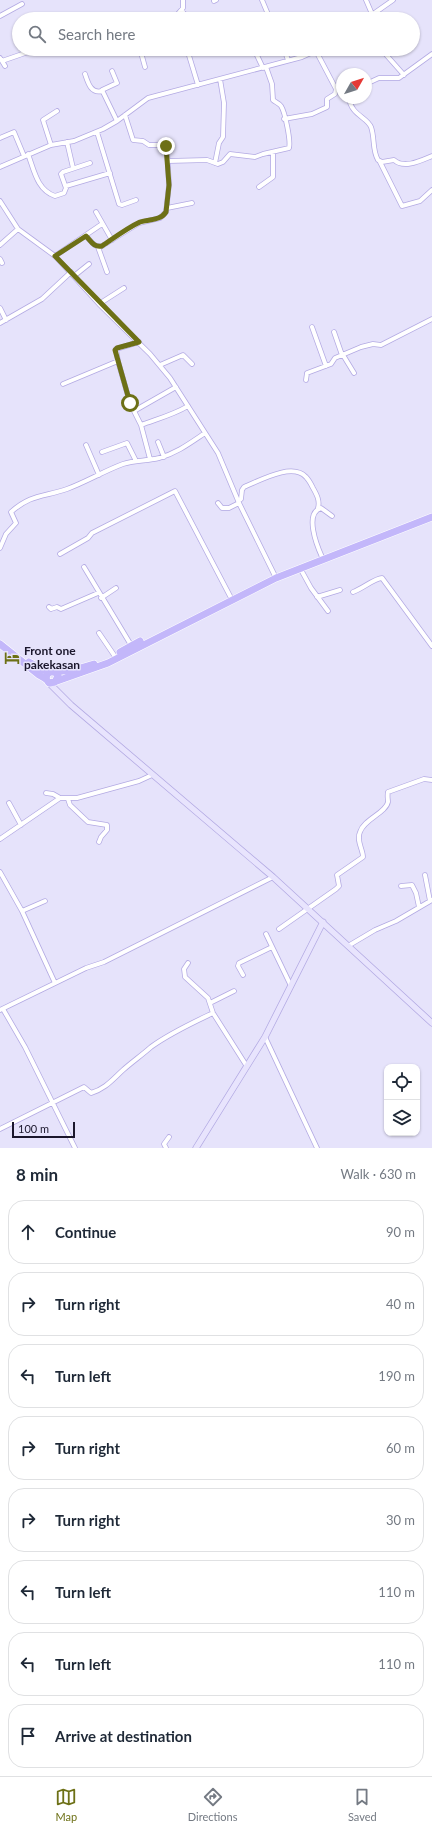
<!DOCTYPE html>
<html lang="en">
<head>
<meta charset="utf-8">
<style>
	:root { --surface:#fff; --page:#f6f6f7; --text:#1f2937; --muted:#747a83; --line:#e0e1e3; --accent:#6d7016 }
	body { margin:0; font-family:Lato,sans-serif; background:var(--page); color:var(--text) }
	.controls { position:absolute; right:12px; bottom:12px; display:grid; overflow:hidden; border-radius:8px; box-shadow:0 1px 3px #0004 }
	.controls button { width:36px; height:36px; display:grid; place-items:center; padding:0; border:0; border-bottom:1px solid var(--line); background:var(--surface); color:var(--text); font:20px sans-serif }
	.compass { position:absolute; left:336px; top:68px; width:36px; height:36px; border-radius:50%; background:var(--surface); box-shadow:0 1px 3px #0004; rotate:51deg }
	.scale { position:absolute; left:12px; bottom:10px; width:63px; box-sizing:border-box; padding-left:4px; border:2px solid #1b172c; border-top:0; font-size:11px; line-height:14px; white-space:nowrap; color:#1b172c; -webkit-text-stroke:3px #e6e3fb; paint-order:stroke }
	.stop { position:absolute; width:12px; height:12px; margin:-9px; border:3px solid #6d7016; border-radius:50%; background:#fff }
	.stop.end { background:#6d7016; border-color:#fff; box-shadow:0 1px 4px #0008 }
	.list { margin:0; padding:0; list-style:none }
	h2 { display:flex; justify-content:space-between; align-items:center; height:52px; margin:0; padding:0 16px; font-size:17px }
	h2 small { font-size:13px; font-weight:400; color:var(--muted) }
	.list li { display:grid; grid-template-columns:26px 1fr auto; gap:12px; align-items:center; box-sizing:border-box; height:64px; margin:0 8px 8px; padding:0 8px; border:1px solid var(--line); border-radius:16px }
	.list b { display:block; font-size:15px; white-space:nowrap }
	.list em { font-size:13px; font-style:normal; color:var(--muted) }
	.icon { flex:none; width:22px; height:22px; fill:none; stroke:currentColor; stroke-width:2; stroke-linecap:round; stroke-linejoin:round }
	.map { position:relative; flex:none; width:432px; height:1148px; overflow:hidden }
	.search { position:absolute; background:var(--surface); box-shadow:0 1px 3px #0004; left:12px; right:12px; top:12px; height:44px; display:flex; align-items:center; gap:10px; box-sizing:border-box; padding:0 14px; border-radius:22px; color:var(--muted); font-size:15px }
	.sheet { height:628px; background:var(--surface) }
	nav { display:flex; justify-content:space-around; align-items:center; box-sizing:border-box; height:56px; border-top:1px solid var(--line); background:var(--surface); font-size:11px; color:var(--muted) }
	nav a { display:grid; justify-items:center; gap:2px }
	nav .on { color:var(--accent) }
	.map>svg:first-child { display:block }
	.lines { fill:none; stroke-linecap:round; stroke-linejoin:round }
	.minor-casing { stroke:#b3aae3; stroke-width:5.5 }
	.secondary-casing { stroke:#b3aae3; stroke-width:7 }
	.trunk-casing { stroke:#fff; stroke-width:8 }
	.minor { stroke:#fff; stroke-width:4 }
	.secondary { stroke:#e8e4fd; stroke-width:5.5 }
	.trunk { stroke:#c3b7fa; stroke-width:7 }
	.route { stroke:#6d7016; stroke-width:5 }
	.labels { text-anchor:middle; stroke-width:3; stroke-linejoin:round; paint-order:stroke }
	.poi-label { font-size:12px; font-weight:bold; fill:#1b172c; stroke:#e6e3fb; text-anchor:start }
</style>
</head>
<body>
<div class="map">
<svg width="432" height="1148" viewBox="0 0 432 1148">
	<rect width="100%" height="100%" fill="#e6e3fb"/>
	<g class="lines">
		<g class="minor-casing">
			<path id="minor" d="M262 0 270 19
				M366 0 372 14
				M214 1 216 0
				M182 11 189 19
				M0 16 22 4
				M176 19V16L183 8V0
				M366 19 393 0
				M140 49 145 67
				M187 49 198 85
				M254 49 263 68
				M284 49 288 60
				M381 49 404 75
				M316 51 336 89 342 90
				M0 58 2 61 31 51
				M2 61 5 66
				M112 71 117 83 102 90 117 121
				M85 74C88 83 91 94 102 91
				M366 84 379 78H399L432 54
				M349 98C351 115 367 117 371 127 375 138 372 150 378 160L382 162 394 160C404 169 420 161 432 156
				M284 119 312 114 325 108 327 107V99L335 94 336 89
				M97 132 119 204 122 205 136 200
				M0 138 14 132 24 156
				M67 142 73 168
				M51 145 43 120 57 111
				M28 154C34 170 37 190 55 196L64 193 66 188 61 174 63 172 90 163
				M168 161 207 160 218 164 223 162 230 154 255 157 263 154 289 148C291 141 285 112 281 106 279 103 275 102 273 100L272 84 266 67
				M380 162 402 206 420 201 432 190
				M215 163 219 143 223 137 224 103 220 79
				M0 167 51 145 74 141 103 129 117 121 148 98 302 57 320 49
				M66 186 110 173
				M259 187 273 177V152
				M0 201 18 229 55 256 99 304 150 354 170 378 218 453 239 503 276 578
				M167 208 192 203
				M96 212 112 240
				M86 236C91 241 94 248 102 246L139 223 160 218 166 212 169 185 167 149 164 145H149L143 141 133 140 125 115
				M0 245 18 229
				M98 247 107 272
				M55 256 102 224
				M0 259 2 263
				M74 276 89 264
				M99 304 124 288
				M0 308 6 320
				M0 323 42 299 71 272
				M312 327 326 366
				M334 332 342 355
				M343 355 354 373
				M118 361 116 349 139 342
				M160 365 183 355 192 364
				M306 380 307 373 331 364 335 358 361 347 373 344 381 345 432 319
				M63 384 118 361 130 403 141 425 150 459
				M134 411 176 387
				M141 425C157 419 173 415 188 406
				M158 442 164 457
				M86 445 99 475
				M102 452 127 443 136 461
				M238 501 241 499 242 490 244 487C259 481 292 462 306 477 309 480 311 484 313 488 317 495 320 501 318 508
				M218 503 222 508H229L239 503
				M0 548 6 534 16 523 11 512C31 494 44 497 67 489 86 482 104 471 123 464 135 460 147 461 159 458 177 453 190 443 205 433
				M60 554 88 538 92 533 175 491 230 596
				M322 557C317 546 304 513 321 508L332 516
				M84 567 131 645
				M300 568 311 588 328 611
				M353 592C362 589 375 578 382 578L432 646
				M317 597 340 590
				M101 598 116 588
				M49 607 51 609 57 607 61 609 98 593
				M99 633 114 655
				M46 793 53 794 60 798
				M68 799 70 805 88 822 107 825V830L101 837 99 842
				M9 803 21 825
				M0 839 60 798H77L139 781 152 775
				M0 872 22 911 55 983
				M425 875 430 901
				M401 886 412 885 416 893 419 907
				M22 911 45 901
				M279 929 336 889 339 886 337 875 363 857C363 849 356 841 360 832 364 819 386 813 388 802 388 799 387 796 388 792L424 779 432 780
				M266 934 291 986
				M348 946 375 930 396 921 432 900
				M188 963 184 969 185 977 208 998 213 1013 246 1065
				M243 975 238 966 239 963 272 947
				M210 1003 234 991
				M3 1009 25 1047 75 1148
				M0 1010 86 968 104 962 273 877
				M265 1037 317 1148
				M0 1129 84 1087 91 1093C105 1089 112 1080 123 1070 132 1062 142 1055 151 1047 170 1033 192 1023 213 1013
				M166 1148 164 1144 169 1137"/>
		</g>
		<g class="secondary-casing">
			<path id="secondary" d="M49 683 71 705 273 877 432 1023
				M196 1148 265 1037 323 922"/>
		</g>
		<g class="trunk-casing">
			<path id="trunk" d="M0 644 39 675 46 679 49 683 55 682 58 676 55 672H50L47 674 46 679
				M120 652 140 641
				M29 662 48 672
				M55 672 77 669 94 664
				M57 681 108 663 276 578 432 517"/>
		</g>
		<use href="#minor" class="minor"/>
		<use href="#secondary" class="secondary"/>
		<use href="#trunk" class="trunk"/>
	</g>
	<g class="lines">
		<path class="route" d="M130 403 115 350 117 348 139 342 55 256 86 236C91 241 94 248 102 246 114 238 127 228 140 222 149 219 160 221 166 212L169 185 166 146"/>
	</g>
	<defs>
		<g id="hotel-bare" transform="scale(1.2)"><path d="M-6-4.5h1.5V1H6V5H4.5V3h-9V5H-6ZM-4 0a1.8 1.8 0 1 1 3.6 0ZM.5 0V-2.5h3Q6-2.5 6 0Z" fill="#6d7016" stroke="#e6e3fb" stroke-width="2.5" paint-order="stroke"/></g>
	</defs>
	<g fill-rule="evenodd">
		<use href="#hotel-bare" x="12" y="658"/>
	</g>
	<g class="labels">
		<g class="poi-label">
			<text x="24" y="655">Front one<tspan x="24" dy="14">pakekasan</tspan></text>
		</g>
	</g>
</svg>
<div class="controls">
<button><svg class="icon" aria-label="locate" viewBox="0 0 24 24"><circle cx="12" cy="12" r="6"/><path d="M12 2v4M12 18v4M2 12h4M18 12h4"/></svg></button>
<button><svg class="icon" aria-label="layers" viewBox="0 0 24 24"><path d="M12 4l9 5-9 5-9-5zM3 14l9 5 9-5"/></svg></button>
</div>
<svg class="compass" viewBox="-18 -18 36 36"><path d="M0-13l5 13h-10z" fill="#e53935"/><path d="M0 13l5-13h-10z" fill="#747a83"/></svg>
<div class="scale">100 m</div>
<div class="stop" style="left:130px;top:403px"></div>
<div class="stop end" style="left:166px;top:146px"></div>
<div class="search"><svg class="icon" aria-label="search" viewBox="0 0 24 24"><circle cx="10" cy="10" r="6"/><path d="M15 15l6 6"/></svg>Search here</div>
</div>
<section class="sheet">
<h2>8 min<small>Walk · 630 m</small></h2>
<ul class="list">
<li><svg class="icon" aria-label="ahead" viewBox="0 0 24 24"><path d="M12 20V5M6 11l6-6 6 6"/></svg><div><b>Continue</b></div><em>90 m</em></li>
<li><svg class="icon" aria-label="right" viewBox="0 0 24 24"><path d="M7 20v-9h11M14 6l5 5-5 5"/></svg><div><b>Turn right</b></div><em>40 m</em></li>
<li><svg class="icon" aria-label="left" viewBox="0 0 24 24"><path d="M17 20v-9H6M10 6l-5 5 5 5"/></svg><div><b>Turn left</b></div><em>190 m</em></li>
<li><svg class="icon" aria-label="right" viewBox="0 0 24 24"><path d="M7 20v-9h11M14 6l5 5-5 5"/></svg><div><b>Turn right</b></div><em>60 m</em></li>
<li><svg class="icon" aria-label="right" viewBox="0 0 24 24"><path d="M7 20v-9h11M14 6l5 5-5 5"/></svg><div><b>Turn right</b></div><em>30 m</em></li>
<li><svg class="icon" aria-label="left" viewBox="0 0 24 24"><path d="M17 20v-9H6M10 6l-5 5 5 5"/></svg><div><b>Turn left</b></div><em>110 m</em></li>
<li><svg class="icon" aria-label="left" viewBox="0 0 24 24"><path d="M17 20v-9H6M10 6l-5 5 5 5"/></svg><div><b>Turn left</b></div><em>110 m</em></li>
<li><svg class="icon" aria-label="arrive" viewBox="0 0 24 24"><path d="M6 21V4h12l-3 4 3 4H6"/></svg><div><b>Arrive at destination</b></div></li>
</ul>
</section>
<nav>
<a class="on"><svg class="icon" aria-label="map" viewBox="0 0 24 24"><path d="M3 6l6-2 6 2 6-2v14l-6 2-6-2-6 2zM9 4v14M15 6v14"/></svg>Map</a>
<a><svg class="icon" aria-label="directions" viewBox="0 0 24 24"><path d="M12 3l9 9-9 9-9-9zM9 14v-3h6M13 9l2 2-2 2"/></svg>Directions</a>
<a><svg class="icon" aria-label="saved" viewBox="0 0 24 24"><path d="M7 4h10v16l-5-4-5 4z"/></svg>Saved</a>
</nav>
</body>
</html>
